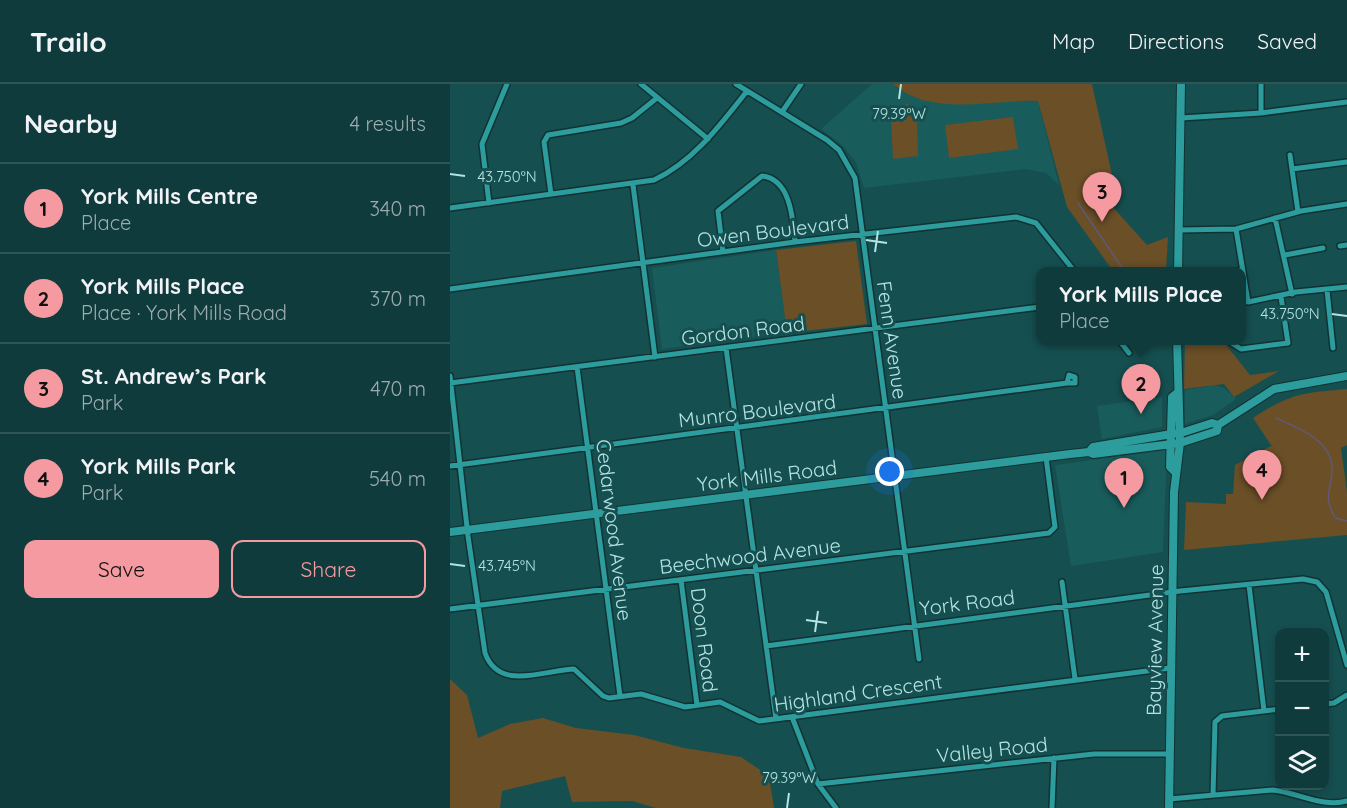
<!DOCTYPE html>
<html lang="en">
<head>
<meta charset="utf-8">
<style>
	:root { --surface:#103b3c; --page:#1e4647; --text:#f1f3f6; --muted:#9cadaf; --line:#305556; --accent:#f49aa0 }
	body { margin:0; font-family:Quicksand,sans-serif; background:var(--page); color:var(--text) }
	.controls { position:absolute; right:18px; bottom:18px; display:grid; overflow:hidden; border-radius:12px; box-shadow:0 3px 9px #0003 }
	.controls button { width:54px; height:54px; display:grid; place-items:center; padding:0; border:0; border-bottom:2px solid var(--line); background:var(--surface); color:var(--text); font:30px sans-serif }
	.you { position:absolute; left:440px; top:388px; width:21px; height:21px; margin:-15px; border:4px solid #fff; border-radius:50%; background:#1a73e8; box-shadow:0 0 0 9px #1a73e833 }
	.badge { display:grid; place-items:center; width:39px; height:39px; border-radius:50%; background:var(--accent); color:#111; font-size:20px; font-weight:700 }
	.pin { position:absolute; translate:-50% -50px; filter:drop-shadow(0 2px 3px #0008) }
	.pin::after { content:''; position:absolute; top:32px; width:21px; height:18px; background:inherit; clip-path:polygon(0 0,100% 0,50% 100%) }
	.popup { position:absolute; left:586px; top:183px; width:210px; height:78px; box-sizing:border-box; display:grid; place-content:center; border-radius:12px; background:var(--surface); filter:drop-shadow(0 2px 4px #0005); font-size:20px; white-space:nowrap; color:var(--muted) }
	.popup b { font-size:22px; color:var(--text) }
	.popup::after { content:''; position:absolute; left:50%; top:100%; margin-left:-12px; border:12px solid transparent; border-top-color:var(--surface) }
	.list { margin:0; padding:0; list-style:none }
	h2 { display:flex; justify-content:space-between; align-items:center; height:78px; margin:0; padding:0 24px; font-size:26px }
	h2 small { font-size:20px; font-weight:400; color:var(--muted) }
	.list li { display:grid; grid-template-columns:39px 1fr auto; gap:18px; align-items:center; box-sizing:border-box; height:90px; padding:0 24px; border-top:2px solid var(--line) }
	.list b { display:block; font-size:22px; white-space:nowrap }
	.list p { margin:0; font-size:20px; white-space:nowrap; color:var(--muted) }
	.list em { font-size:20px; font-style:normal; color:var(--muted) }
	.actions { display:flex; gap:12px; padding:18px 24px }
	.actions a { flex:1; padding:14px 0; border:2px solid var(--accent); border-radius:12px; text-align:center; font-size:21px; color:var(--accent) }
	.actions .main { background:var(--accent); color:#111 }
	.icon { flex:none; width:33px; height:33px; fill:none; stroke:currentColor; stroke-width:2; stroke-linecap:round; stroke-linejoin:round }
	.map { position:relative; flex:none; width:897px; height:724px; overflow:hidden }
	header { display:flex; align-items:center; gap:36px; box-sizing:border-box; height:84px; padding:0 30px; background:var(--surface); border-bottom:2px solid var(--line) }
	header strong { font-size:28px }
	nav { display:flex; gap:33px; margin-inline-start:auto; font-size:21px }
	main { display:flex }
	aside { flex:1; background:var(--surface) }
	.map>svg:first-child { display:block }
	.built { fill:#195c5c }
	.green { fill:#6a4f27 }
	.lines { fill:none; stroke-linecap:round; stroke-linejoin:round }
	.stream { stroke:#625879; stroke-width:1.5 }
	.street-casing { stroke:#113232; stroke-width:8 }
	.secondary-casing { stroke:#113232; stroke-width:10 }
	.street { stroke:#2c9c9d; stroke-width:5 }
	.secondary { stroke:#2c9c9d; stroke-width:8 }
	.ticks { fill:none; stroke:#b4e3e3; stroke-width:2 }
	.labels { text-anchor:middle; stroke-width:6; stroke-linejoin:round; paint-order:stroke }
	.street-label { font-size:20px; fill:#b4e3e3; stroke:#164f50 }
	.ticks-label { font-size:15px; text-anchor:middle; fill:#b4e3e3; stroke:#164f50; stroke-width:6; stroke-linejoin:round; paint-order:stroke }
</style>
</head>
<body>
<header>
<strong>Trailo</strong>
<nav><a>Map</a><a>Directions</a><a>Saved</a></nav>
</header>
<main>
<aside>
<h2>Nearby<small>4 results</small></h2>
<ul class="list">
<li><span class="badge">1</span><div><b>York Mills Centre</b><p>Place</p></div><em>340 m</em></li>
<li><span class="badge">2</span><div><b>York Mills Place</b><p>Place · York Mills Road</p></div><em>370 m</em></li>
<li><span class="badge">3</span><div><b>St. Andrew’s Park</b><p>Park</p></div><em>470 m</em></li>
<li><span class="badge">4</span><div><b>York Mills Park</b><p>Park</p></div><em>540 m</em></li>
</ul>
<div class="actions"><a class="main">Save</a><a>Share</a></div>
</aside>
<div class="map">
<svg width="897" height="724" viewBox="0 0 897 724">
	<rect width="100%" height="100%" fill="#164f50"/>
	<path class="built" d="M422 0H443L450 7 588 17 609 101 596 89 576 85 414 104 406 78 392 61 371 45Z
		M326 166 337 249 212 265 202 184Z
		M765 301 774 304 786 315 763 331 735 340V306Z
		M712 313V343L652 355 647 322Z
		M717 366 713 468 621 482 605 381Z"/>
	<path class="green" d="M443 0H642L664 100 660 120 697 161 718 153 716 187H663L617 123 588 17C541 15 482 34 443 0Z
		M456 19 467 27 468 72 443 75 441 37 456 36Z
		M563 33 568 65 499 74 495 41Z
		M406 157 417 240 337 249 326 166Z
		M735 257H773L800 291 829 287 784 313 774 300 734 305Z
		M897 305V361L891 364 897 408V451L734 466 736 418 776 420V410H783L785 381 821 362 823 364 803 334C841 309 852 309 897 305Z
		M0 595 17 611 28 654 60 640 93 634 126 644 184 651 234 664 291 673 319 692 324 724H206L182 717 122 718 115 692 52 707 50 724H0Z"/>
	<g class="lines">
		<path class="stream" d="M628 119 675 188
			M826 334C848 344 882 356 882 385 882 409 872 408 885 434L897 437"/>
		<g class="street-casing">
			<path id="street" d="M191 0 258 55
				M286 0 377 56 389 66 405 94 469 575
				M811 0V29
				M332 28 351 0
				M731 34 811 29 897 18
				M840 71 848 128
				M842 85 897 78
				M183 101 205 273
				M101 110 94 58 98 51 171 39 182 34 207 14
				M39 119 32 60 57 0
				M0 124 204 96C243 78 271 40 297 7
				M825 134 842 210
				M786 145 798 218 846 208 897 203
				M729 146 786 145 851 127 897 120
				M890 162 897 161
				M273 168 268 127 312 92C341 95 343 136 345 158
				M835 171 873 164
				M779 188 793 186
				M0 205 345 158 566 133 586 139 625 188
				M877 206 883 264
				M669 256 679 269
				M777 256 791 265 838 259 831 213
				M276 264 326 635
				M127 283 170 612
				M0 292 18 452 35 569C49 608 94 586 124 585L153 612 159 614 191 610 235 623 270 618 309 637 720 584
				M0 299 590 223
				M0 382 617 299H625V293L619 291 617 299
				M231 496 247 621
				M612 498 625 595
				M799 501 814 627
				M0 525 599 449 605 443 596 373
				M316 562 730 507 853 495 867 498 876 508 897 581
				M874 620 884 619 897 611
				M342 633 368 700 386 724
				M368 700 644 670H719
				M763 711 765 638 772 632 830 625
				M719 715 823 706C849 709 873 724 897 717
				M602 724 604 674"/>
		</g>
		<g class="secondary-casing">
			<path id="secondary" d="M728 188 731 0
				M639 368 643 363 734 348 762 339 768 341
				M725 388 720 383 722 313 727 309
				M0 448 620 370 639 368 643 370 730 359 767 347 768 341 824 305 897 292
				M719 724 724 408 730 359 727 256"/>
		</g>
		<use href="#street" class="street"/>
		<use href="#secondary" class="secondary"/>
	</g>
	<path class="ticks" d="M449 15 451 0M0 90 15 92M416 156 437 159M425 168 428 147M882 230 897 232M0 480 15 482M356 536 377 539M365 548 368 527M337 724 339 709"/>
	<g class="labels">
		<g class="street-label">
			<text transform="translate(323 147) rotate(-7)" y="7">Owen Boulevard</text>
			<text transform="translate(293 247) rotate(-7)" y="7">Gordon Road</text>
			<text transform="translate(442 256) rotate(82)" y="7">Fenn Avenue</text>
			<text transform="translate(307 327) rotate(-7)" y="7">Munro Boulevard</text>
			<text transform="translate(317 392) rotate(-7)" y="7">York Mills Road</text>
			<text transform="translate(164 446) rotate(83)" y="7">Cedarwood Avenue</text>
			<text transform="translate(300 472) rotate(-7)" y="7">Beechwood Avenue</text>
			<text transform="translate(517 519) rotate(-7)" y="7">York Road</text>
			<text transform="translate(254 556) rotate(83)" y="7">Doon Road</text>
			<text transform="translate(705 556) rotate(-89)" y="7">Bayview Avenue</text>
			<text transform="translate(408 609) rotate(-8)" y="7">Highland Crescent</text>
			<text transform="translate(542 666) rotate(-6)" y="7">Valley Road</text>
		</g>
	</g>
	<g class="ticks-label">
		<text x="449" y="35">79.39°W</text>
		<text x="57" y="98">43.750°N</text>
		<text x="840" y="235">43.750°N</text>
		<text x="57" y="487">43.745°N</text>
		<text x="339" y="699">79.39°W</text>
	</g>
</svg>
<div class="controls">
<button>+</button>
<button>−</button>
<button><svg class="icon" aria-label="layers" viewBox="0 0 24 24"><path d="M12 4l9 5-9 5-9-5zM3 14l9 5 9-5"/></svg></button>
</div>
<div class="you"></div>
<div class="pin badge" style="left:674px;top:424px">1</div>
<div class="pin badge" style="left:691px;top:330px">2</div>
<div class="popup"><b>York Mills Place</b>Place</div>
<div class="pin badge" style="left:652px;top:138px">3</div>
<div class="pin badge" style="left:812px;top:416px">4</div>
</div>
</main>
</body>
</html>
